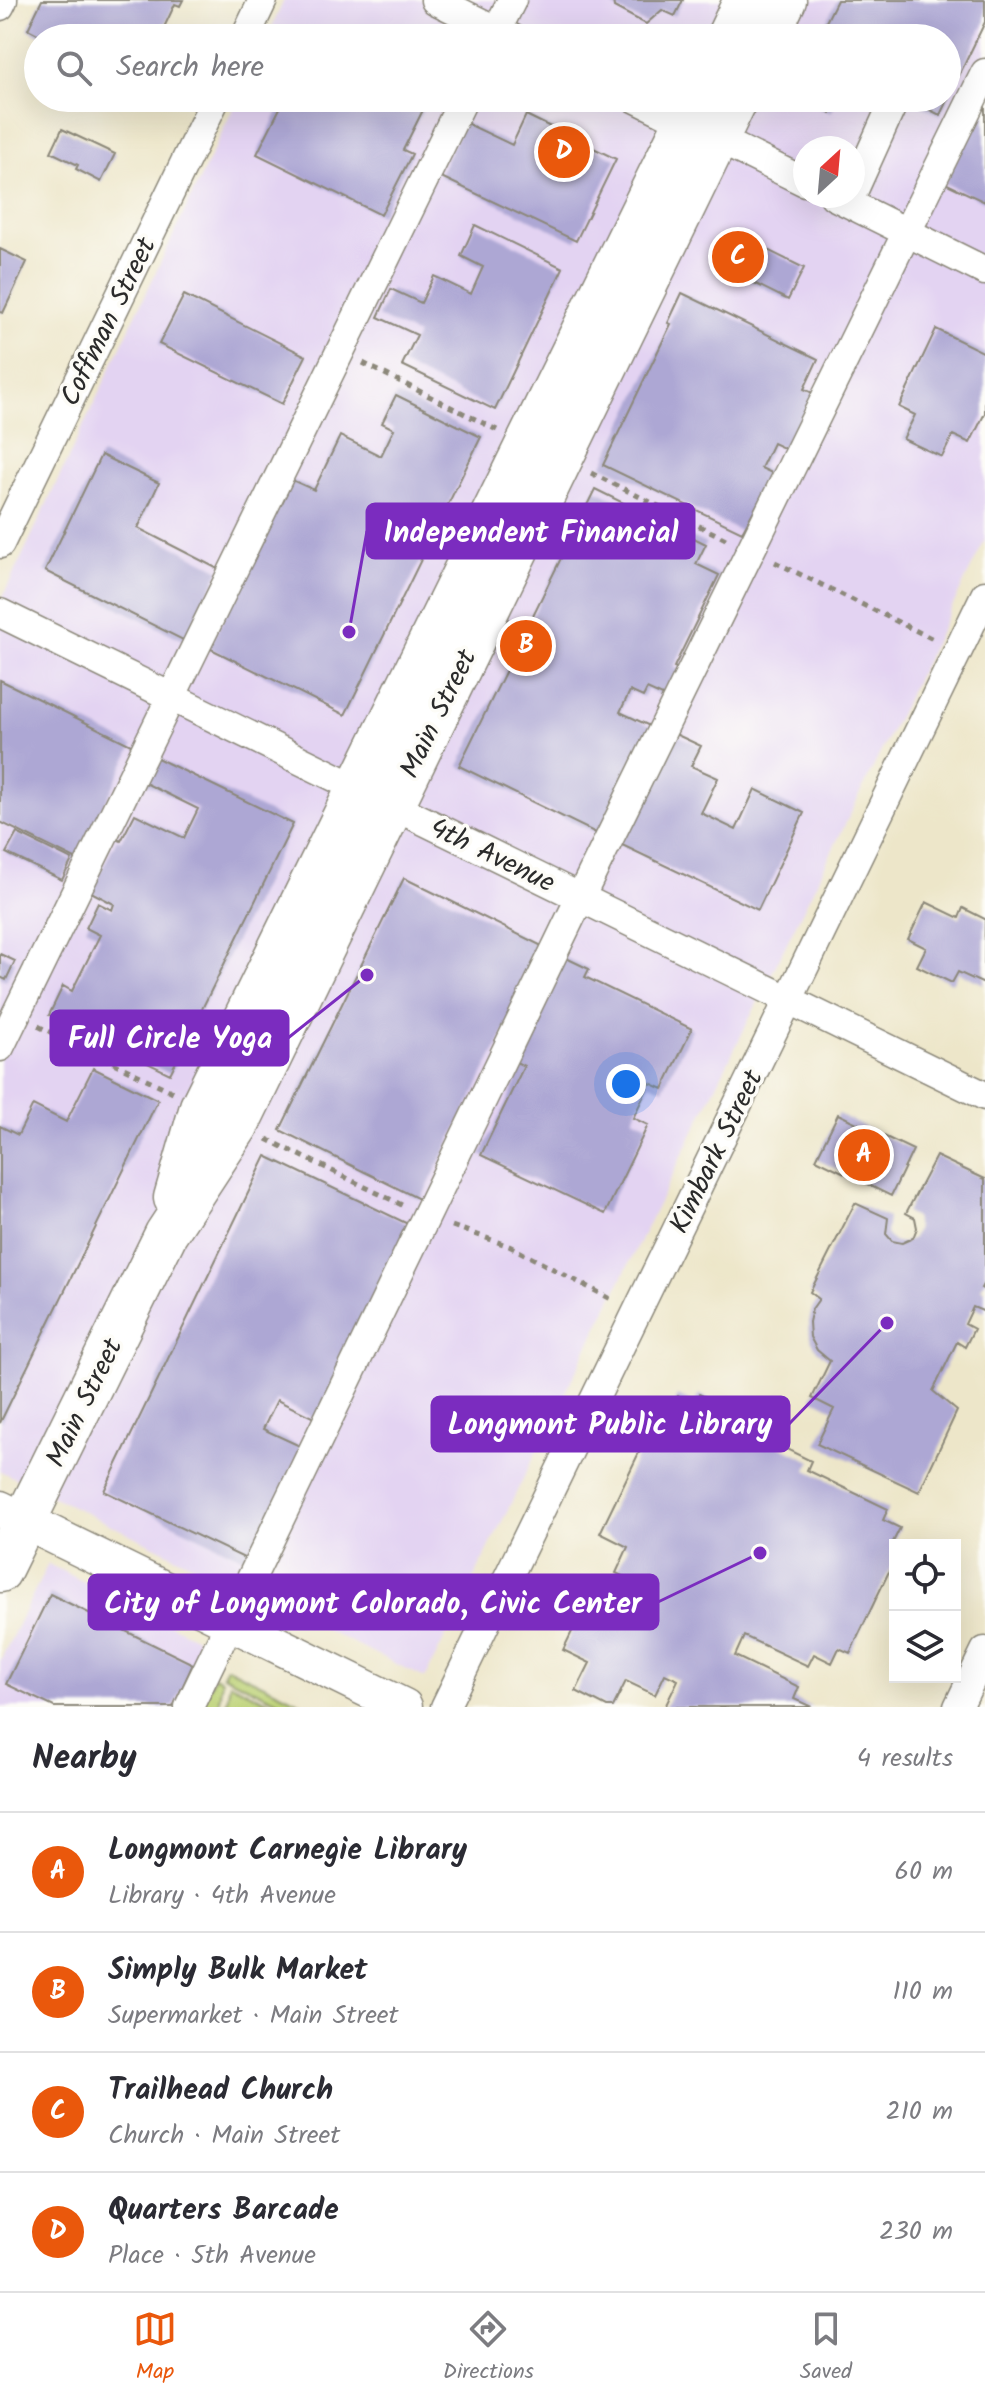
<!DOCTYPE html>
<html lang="en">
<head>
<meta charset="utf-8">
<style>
	:root { --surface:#fff; --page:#f7f7f7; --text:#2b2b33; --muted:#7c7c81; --line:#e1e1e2; --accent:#ea580c }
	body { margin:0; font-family:Kalam,sans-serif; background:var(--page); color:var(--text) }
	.controls { position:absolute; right:24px; bottom:24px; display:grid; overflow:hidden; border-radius:0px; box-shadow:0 8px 32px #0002 }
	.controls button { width:72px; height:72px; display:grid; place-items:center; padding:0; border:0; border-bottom:2px solid var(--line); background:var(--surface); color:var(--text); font:40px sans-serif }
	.compass { position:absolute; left:793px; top:136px; width:72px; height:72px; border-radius:50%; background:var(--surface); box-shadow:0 8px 32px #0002; rotate:26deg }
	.you { position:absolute; left:626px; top:1084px; width:28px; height:28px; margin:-20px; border:6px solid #fff; border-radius:50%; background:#1a73e8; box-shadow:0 0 0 12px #1a73e833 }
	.badge { display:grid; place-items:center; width:52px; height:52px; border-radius:50%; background:var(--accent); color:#fff; font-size:26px; font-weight:700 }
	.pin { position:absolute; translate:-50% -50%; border:4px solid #fff; box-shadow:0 2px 8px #0006 }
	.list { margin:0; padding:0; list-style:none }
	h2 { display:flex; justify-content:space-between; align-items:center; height:104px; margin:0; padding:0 32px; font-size:34px }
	h2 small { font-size:26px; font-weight:400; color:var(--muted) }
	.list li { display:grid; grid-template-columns:52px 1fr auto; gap:24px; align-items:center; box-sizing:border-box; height:120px; padding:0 32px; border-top:2px solid var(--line) }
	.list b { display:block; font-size:30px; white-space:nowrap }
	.list p { margin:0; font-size:26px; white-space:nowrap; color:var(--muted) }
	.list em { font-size:26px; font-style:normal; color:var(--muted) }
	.icon { flex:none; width:44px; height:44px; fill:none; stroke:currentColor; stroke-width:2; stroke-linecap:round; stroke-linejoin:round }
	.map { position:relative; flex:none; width:985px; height:1707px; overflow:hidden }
	.search { position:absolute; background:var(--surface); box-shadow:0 8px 32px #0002; left:24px; right:24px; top:24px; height:88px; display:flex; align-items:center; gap:20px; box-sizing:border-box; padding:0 28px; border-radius:44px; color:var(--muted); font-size:30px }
	.sheet { height:584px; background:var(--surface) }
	nav { display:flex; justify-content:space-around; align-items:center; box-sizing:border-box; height:112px; border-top:2px solid var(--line); background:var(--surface); font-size:22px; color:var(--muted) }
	nav a { display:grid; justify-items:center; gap:4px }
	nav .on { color:var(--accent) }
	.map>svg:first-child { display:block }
	.built { fill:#e3d3f2; fill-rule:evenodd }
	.green { fill:#bcd175; stroke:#747e50; stroke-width:2 }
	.building { fill:#ada7d4 }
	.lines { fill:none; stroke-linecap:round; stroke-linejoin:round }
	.minor-casing { stroke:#8c887a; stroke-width:31 }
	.major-casing { stroke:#8c887a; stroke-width:39 }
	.highway-casing { stroke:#8c887a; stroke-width:45 }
	.path { stroke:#8c887a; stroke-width:5; stroke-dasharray:6 6; stroke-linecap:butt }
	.minor { stroke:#fff; stroke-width:28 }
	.major { stroke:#fff; stroke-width:36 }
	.highway { stroke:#fff; stroke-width:42 }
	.labels { text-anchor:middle; stroke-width:7; stroke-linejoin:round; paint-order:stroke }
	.street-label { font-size:28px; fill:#2b2b2b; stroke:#fdfcf7 }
	.leader { fill:none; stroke:#7b2cbf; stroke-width:3 }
	.callout-dot { fill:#7b2cbf; stroke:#fdfcf7; stroke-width:3 }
	.callout { fill:#7b2cbf; stroke:#7b2cbf; stroke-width:3 }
	.callout-label { font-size:30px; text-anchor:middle; font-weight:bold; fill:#fff }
</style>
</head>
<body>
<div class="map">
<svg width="985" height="1707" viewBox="0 0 985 1707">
	<rect width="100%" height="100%" fill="#fdfcf7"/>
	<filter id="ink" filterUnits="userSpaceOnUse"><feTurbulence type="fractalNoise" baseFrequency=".0125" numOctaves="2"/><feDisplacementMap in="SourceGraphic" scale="16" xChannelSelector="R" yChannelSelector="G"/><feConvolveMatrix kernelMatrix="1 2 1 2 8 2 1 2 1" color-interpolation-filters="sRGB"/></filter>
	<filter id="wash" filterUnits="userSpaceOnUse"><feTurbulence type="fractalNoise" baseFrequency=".006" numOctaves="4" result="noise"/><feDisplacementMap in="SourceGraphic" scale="32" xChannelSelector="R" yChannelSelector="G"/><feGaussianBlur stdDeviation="1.8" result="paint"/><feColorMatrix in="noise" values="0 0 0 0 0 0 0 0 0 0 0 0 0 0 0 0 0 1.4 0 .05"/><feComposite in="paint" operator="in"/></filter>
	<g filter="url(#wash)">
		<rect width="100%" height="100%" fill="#ede6c9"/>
		<path class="built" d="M284 0H985V540L425 1678 0 1471V603L238 98H947V38H267ZM805 148H853V196H805Z
			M48 1564 195 1637 206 1648 177 1707H0V1661Z"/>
		<path class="green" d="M227 1667 309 1707H290L223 1675Z
			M215 1676 222 1680 218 1707H200Z
			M230 1683 279 1707H226Z"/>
		<g id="blocks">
			<path class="building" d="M42 0H183L180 6 175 4 159 38H45L28 29Z
				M613 0H683L675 16 662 10 646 24 614 7Z
				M837 0H985V22L940 115 905 98H947V38H818Z
				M285 98H429L403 150 412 154 381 215 257 154Z
				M800 98H838L831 113Z
				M985 100V202L945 183Z
				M526 115 616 159 576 241 439 176 464 122 512 145Z
				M62 129 115 154 101 182 76 169 78 165 51 152Z
				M475 225 563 268 495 410 402 365 417 335 378 317 391 289 421 303 434 276 471 294 483 267 461 256Z
				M735 234 804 268 788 300 720 266Z
				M0 249 27 262 3 313 0 312Z
				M682 293 818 359 804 389 815 394 788 450 773 443 761 468 774 474 742 532 603 465 671 324 668 323Z
				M184 295 306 356 282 404 159 344Z
				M936 329 985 353V413L970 443 953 435 942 457 903 439 915 415 899 407Z
				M396 395 481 437 345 715 209 648 292 480 314 490 340 436 381 456 394 429 382 423Z
				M101 455 159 483 138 528 220 570 185 641 45 571Z
				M595 489 706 544 696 564 719 575 674 667 682 671 669 699 647 689 643 697 630 691 620 712 654 728 602 836 459 766Z
				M0 680 133 746 77 860 0 822Z
				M673 733 701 746 691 766 718 778 701 813 736 830 755 789 804 813 758 910 620 844Z
				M155 757 293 824 170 1074 49 1015 63 986 72 991 100 935 86 928 98 903 112 910 114 904 91 892 117 839 121 841 135 814 184 838 198 809 143 782Z
				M17 833 72 860 62 880 6 853Z
				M404 878 546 948 421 1200 280 1130Z
				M926 902 959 918 963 908 985 919 984 984 958 972 952 983 917 966 926 948 908 939Z
				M0 954 15 961 6 980 0 977Z
				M562 956 589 969 585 977 692 1029 663 1089 650 1083 633 1118 648 1125 605 1214 481 1155 524 1066 512 1060Z
				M93 1068 158 1100 0 1423V1126L18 1135 33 1105 66 1122Z
				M838 1114 913 1150 891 1196 816 1159Z
				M266 1156 410 1225 316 1419 277 1400 263 1429 302 1447 248 1560 104 1491Z
				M936 1156 985 1179V1281L981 1288 985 1290V1312L973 1307 965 1324 974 1329 965 1347 957 1342 933 1391 957 1411 919 1492 817 1444 834 1409 812 1398 830 1361 817 1350 810 1337 809 1322 812 1309 819 1299 810 1292 855 1203 888 1218 886 1234 892 1241 902 1243 913 1238 917 1228 915 1218 906 1213Z
				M699 1394 757 1422 752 1432 811 1461 807 1470 888 1509 883 1520 900 1528 892 1544 895 1546V1559L850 1653 839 1648 832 1663 814 1654 808 1666 744 1636 735 1656 799 1687 794 1699 812 1707H665L678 1680 665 1674 655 1695 626 1681 613 1707H607L576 1691 590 1663 563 1650 582 1611 607 1623 619 1598 636 1607 645 1587 616 1573 628 1547 600 1533 660 1409 670 1414 678 1396 694 1404Z
				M50 1594 193 1664 173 1707H54L6 1684Z"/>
		</g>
	</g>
	<g filter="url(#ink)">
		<use href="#blocks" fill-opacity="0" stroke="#8c887a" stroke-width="2"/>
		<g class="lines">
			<g class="minor-casing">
				<path id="minor" d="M435 0 512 38
					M0 6 3 0
					M245 38 263 0
					M493 38 512 0
					M635 98 805 182
					M853 192 895 99
					M834 196 985 271
					M0 544 216 98
					M0 613 985 1096
					M0 1047 464 98
					M189 1707 580 898 985 73
					M445 1707 985 595
					M958 1707 985 1651"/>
			</g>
			<g class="major-casing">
				<path id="major" d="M0 1509 404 1707"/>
			</g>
			<g class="highway-casing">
				<path id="highway" d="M727 38 745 0
					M767 38 785 0
					M175 1198 201 1107 697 98
					M0 1571 166 1234 237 1126 737 98"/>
			</g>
			<path class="path" d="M363 363 497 430
				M591 473 726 539
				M775 562 935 640
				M38 1026 173 1092
				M267 1139 402 1205
				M452 1226 509 1246 613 1300"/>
			<use href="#minor" class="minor"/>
			<use href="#major" class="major"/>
			<use href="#highway" class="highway"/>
		</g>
	</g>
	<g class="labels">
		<g class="street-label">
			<text transform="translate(107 321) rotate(-64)" y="10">Coffman Street</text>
			<text transform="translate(437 713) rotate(-64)" y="10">Main Street</text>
			<text transform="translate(493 854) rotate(26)" y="10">4th Avenue</text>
			<text transform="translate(715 1151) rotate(-64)" y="10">Kimbark Street</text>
			<text transform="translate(83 1402) rotate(-64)" y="10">Main Street</text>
		</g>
	</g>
	<path class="leader" d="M349 632L367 531M367 975L288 1038M887 1323L789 1424M760 1553L658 1602"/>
	<g class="callout-dot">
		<circle cx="349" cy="632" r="8"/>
		<circle cx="367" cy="975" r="8"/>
		<circle cx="887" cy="1323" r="8"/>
		<circle cx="760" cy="1553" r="8"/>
	</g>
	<g class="callout">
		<rect x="367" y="504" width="327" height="54" rx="8"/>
		<rect x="51" y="1011" width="237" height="54" rx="8"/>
		<rect x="432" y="1397" width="357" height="54" rx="8"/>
		<rect x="89" y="1575" width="569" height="54" rx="8"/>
	</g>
	<g class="callout-label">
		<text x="531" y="542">Independent Financial</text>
		<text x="170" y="1048">Full Circle Yoga</text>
		<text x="610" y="1434">Longmont Public Library</text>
		<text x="373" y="1613">City of Longmont Colorado, Civic Center</text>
	</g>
</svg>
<div class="controls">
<button><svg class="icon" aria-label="locate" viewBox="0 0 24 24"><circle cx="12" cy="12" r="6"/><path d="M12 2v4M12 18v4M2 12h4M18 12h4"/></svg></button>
<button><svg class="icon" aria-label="layers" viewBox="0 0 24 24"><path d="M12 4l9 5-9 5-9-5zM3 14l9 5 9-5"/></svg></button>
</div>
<svg class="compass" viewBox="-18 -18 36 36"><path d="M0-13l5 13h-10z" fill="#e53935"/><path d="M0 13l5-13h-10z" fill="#7c7c81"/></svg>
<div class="you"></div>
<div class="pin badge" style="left:864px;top:1155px">A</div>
<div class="pin badge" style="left:526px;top:646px">B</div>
<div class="pin badge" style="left:738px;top:257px">C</div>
<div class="pin badge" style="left:564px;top:152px">D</div>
<div class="search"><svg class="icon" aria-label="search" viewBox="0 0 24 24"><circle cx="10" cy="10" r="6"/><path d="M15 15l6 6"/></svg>Search here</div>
</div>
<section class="sheet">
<h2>Nearby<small>4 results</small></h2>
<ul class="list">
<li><span class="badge">A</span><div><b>Longmont Carnegie Library</b><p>Library · 4th Avenue</p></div><em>60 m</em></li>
<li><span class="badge">B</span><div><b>Simply Bulk Market</b><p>Supermarket · Main Street</p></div><em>110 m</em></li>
<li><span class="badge">C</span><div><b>Trailhead Church</b><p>Church · Main Street</p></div><em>210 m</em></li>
<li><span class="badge">D</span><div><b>Quarters Barcade</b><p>Place · 5th Avenue</p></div><em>230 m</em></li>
</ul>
</section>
<nav>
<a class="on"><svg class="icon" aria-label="map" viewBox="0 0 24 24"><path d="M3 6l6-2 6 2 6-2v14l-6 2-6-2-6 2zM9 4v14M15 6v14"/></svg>Map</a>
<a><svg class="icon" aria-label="directions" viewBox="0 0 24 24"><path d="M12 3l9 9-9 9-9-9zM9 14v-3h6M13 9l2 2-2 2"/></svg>Directions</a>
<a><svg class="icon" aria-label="saved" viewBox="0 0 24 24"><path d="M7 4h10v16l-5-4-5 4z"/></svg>Saved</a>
</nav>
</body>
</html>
